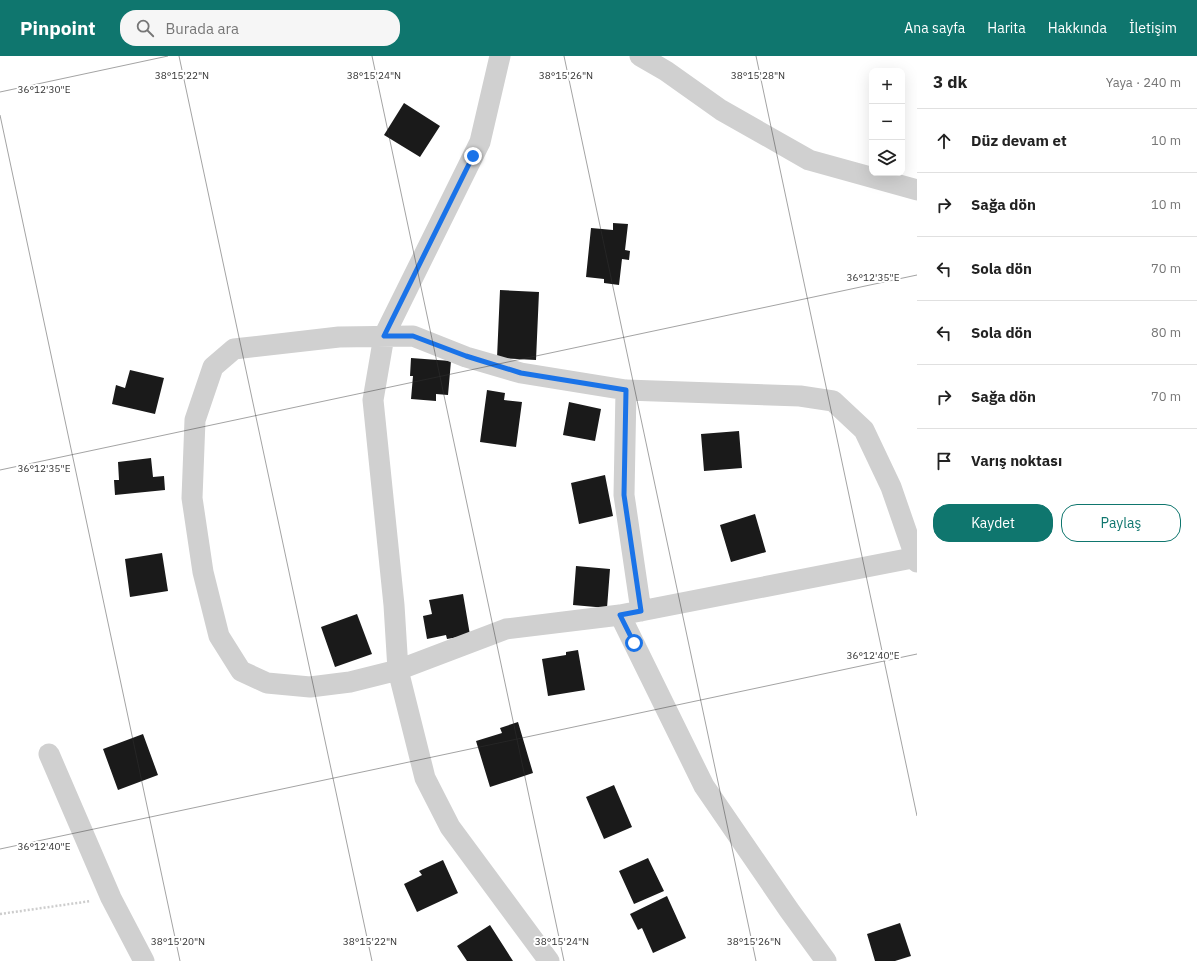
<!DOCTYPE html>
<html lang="tr">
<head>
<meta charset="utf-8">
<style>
	:root { --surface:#fff; --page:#f6f6f6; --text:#222; --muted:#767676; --line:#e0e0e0; --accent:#0f766e }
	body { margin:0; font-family:"IBM Plex Sans",sans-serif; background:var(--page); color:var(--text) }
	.controls { position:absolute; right:12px; top:12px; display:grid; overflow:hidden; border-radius:8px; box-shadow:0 4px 16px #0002 }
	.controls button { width:36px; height:36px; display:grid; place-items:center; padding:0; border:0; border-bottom:1px solid var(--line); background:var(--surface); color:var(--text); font:20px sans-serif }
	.stop { position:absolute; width:12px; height:12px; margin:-9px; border:3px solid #1a73e8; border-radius:50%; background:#fff }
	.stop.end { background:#1a73e8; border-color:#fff; box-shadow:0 1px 4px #0008 }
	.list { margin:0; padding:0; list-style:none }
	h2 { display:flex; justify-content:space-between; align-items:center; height:52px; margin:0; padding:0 16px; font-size:17px }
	h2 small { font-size:13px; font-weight:400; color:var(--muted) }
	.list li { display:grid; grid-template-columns:26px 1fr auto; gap:12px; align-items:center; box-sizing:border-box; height:64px; padding:0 16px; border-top:1px solid var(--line) }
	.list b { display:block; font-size:15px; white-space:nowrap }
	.list em { font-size:13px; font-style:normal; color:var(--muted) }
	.actions { display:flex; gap:8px; padding:12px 16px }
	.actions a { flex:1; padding:9px 0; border:1px solid var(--accent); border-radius:16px; text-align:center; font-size:14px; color:var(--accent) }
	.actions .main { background:var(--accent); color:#fff }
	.icon { flex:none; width:22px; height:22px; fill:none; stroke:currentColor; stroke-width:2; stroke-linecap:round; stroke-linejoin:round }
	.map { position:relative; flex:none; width:917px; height:905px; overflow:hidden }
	header { display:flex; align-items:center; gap:24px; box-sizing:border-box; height:56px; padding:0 20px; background:var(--accent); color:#fff }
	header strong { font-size:19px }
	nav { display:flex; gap:22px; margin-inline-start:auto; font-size:14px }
	.search { width:280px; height:36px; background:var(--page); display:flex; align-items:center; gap:10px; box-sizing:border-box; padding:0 14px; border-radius:16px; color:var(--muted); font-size:15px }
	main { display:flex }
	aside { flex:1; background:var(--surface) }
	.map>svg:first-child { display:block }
	.building { fill:#1a1a1a }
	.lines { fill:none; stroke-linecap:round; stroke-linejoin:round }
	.path { stroke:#cdcdcd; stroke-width:2.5; stroke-dasharray:2 2; stroke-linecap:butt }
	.street { stroke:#d0d0d0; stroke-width:21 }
	.route { stroke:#1a73e8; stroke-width:5 }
	.ticks { fill:none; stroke:#333; stroke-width:1; stroke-opacity:0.45 }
	.ticks-label { font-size:10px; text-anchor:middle; fill:#333; stroke:#fff; stroke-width:4; stroke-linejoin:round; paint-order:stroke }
</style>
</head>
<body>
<header>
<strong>Pinpoint</strong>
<div class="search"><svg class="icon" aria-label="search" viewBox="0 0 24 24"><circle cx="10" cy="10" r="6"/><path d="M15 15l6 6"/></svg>Burada ara</div>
<nav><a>Ana sayfa</a><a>Harita</a><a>Hakkında</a><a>İletişim</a></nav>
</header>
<main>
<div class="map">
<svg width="917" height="905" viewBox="0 0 917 905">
	<rect width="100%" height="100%" fill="#fff"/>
	<path class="building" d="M404 47 440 70 420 101 384 79Z
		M613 167 628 168 625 194 630 195 629 204 622 203 619 229 604 227V223L586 221 591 172 613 174Z
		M500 234 539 236 536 304 497 302Z
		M411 302 451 305 448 339 436 338V345L411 343 413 320H410Z
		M130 314 164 322 155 358 112 348 116 329 125 332Z
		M487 334 505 337 504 344 522 346 516 391 480 386Z
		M569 346 601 353 595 385 563 379Z
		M739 375 742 412 704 415 701 378Z
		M151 402 153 421 164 420 165 434 115 439 114 424H119L118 406Z
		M605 419 613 460 579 468 571 427Z
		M755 458 766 496 731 506 720 469Z
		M162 497 168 535 130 541 125 503Z
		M576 510 610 513 607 552 573 549Z
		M463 538 470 579 447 583 446 579 427 583 423 560 432 558 429 544Z
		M357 558 372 598 335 611 321 571Z
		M578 594 585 634 548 640 542 603 566 599V596Z
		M518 666 533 717 490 731 476 685 502 677 500 672Z
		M143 678 158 719 118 734 103 693Z
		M614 729 632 771 604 783 586 741Z
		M648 802 664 835 634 848 619 815Z
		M443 804 458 837 417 856 404 828 422 819 419 815Z
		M667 840 686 882 653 897 642 872 638 874 630 858Z
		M900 867 911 900 895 905H875L867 878Z
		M490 869 513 905H467L457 890Z"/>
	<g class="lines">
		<path class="path" d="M0 858 91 845"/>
		<path class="street" d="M500 0 480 86 384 280 373 344 394 549 398 614 506 573 620 559 917 501
			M640 0 666 15 721 54 809 104 917 134
			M626 334 624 439 641 555
			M620 559 704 730 789 854 826 905
			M49 698 111 842 144 905
			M549 905 450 771 425 722 398 614 350 626 310 631 267 627 241 615 219 580 203 516 192 442 195 364 213 311 234 293 339 281 413 280 466 301 521 317 626 334 800 340 833 345 864 374 891 431 917 506"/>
	</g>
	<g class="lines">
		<path class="route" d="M473 100 384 280H413L466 300 521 317 626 334 624 439 641 555 620 559 634 587"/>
	</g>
	<path class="ticks" d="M179 0 372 905M372 0 564 905M564 0 756 905M756 0 917 760M0 36 168 0M0 59 180 905M0 414 917 219M0 793 917 598"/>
	<g class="ticks-label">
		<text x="182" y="23">38°15'22"N</text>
		<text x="374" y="23">38°15'24"N</text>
		<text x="566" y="23">38°15'26"N</text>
		<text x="758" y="23">38°15'28"N</text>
		<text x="44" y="37">36°12'30"E</text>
		<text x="873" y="225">36°12'35"E</text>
		<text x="44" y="416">36°12'35"E</text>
		<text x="873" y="603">36°12'40"E</text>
		<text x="44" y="794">36°12'40"E</text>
		<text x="178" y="889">38°15'20"N</text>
		<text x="370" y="889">38°15'22"N</text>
		<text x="562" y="889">38°15'24"N</text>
		<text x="754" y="889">38°15'26"N</text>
	</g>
</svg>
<div class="controls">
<button>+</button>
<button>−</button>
<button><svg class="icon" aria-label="layers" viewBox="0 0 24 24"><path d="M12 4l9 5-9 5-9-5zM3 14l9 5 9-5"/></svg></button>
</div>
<div class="stop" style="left:634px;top:587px"></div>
<div class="stop end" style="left:473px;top:100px"></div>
</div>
<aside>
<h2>3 dk<small>Yaya · 240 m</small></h2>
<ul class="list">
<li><svg class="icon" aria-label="ahead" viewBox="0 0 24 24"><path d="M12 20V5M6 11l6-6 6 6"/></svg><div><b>Düz devam et</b></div><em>10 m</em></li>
<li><svg class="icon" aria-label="right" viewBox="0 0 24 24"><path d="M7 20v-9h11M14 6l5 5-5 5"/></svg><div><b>Sağa dön</b></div><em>10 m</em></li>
<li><svg class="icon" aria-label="left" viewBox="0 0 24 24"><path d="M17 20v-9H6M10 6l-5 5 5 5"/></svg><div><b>Sola dön</b></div><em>70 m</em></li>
<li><svg class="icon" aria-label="left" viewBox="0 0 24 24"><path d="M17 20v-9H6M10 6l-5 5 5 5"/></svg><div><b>Sola dön</b></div><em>80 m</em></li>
<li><svg class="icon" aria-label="right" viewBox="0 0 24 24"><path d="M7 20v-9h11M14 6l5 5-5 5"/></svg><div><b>Sağa dön</b></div><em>70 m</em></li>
<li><svg class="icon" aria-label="arrive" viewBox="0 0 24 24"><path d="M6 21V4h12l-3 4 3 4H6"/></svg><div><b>Varış noktası</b></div></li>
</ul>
<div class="actions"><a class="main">Kaydet</a><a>Paylaş</a></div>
</aside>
</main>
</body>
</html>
